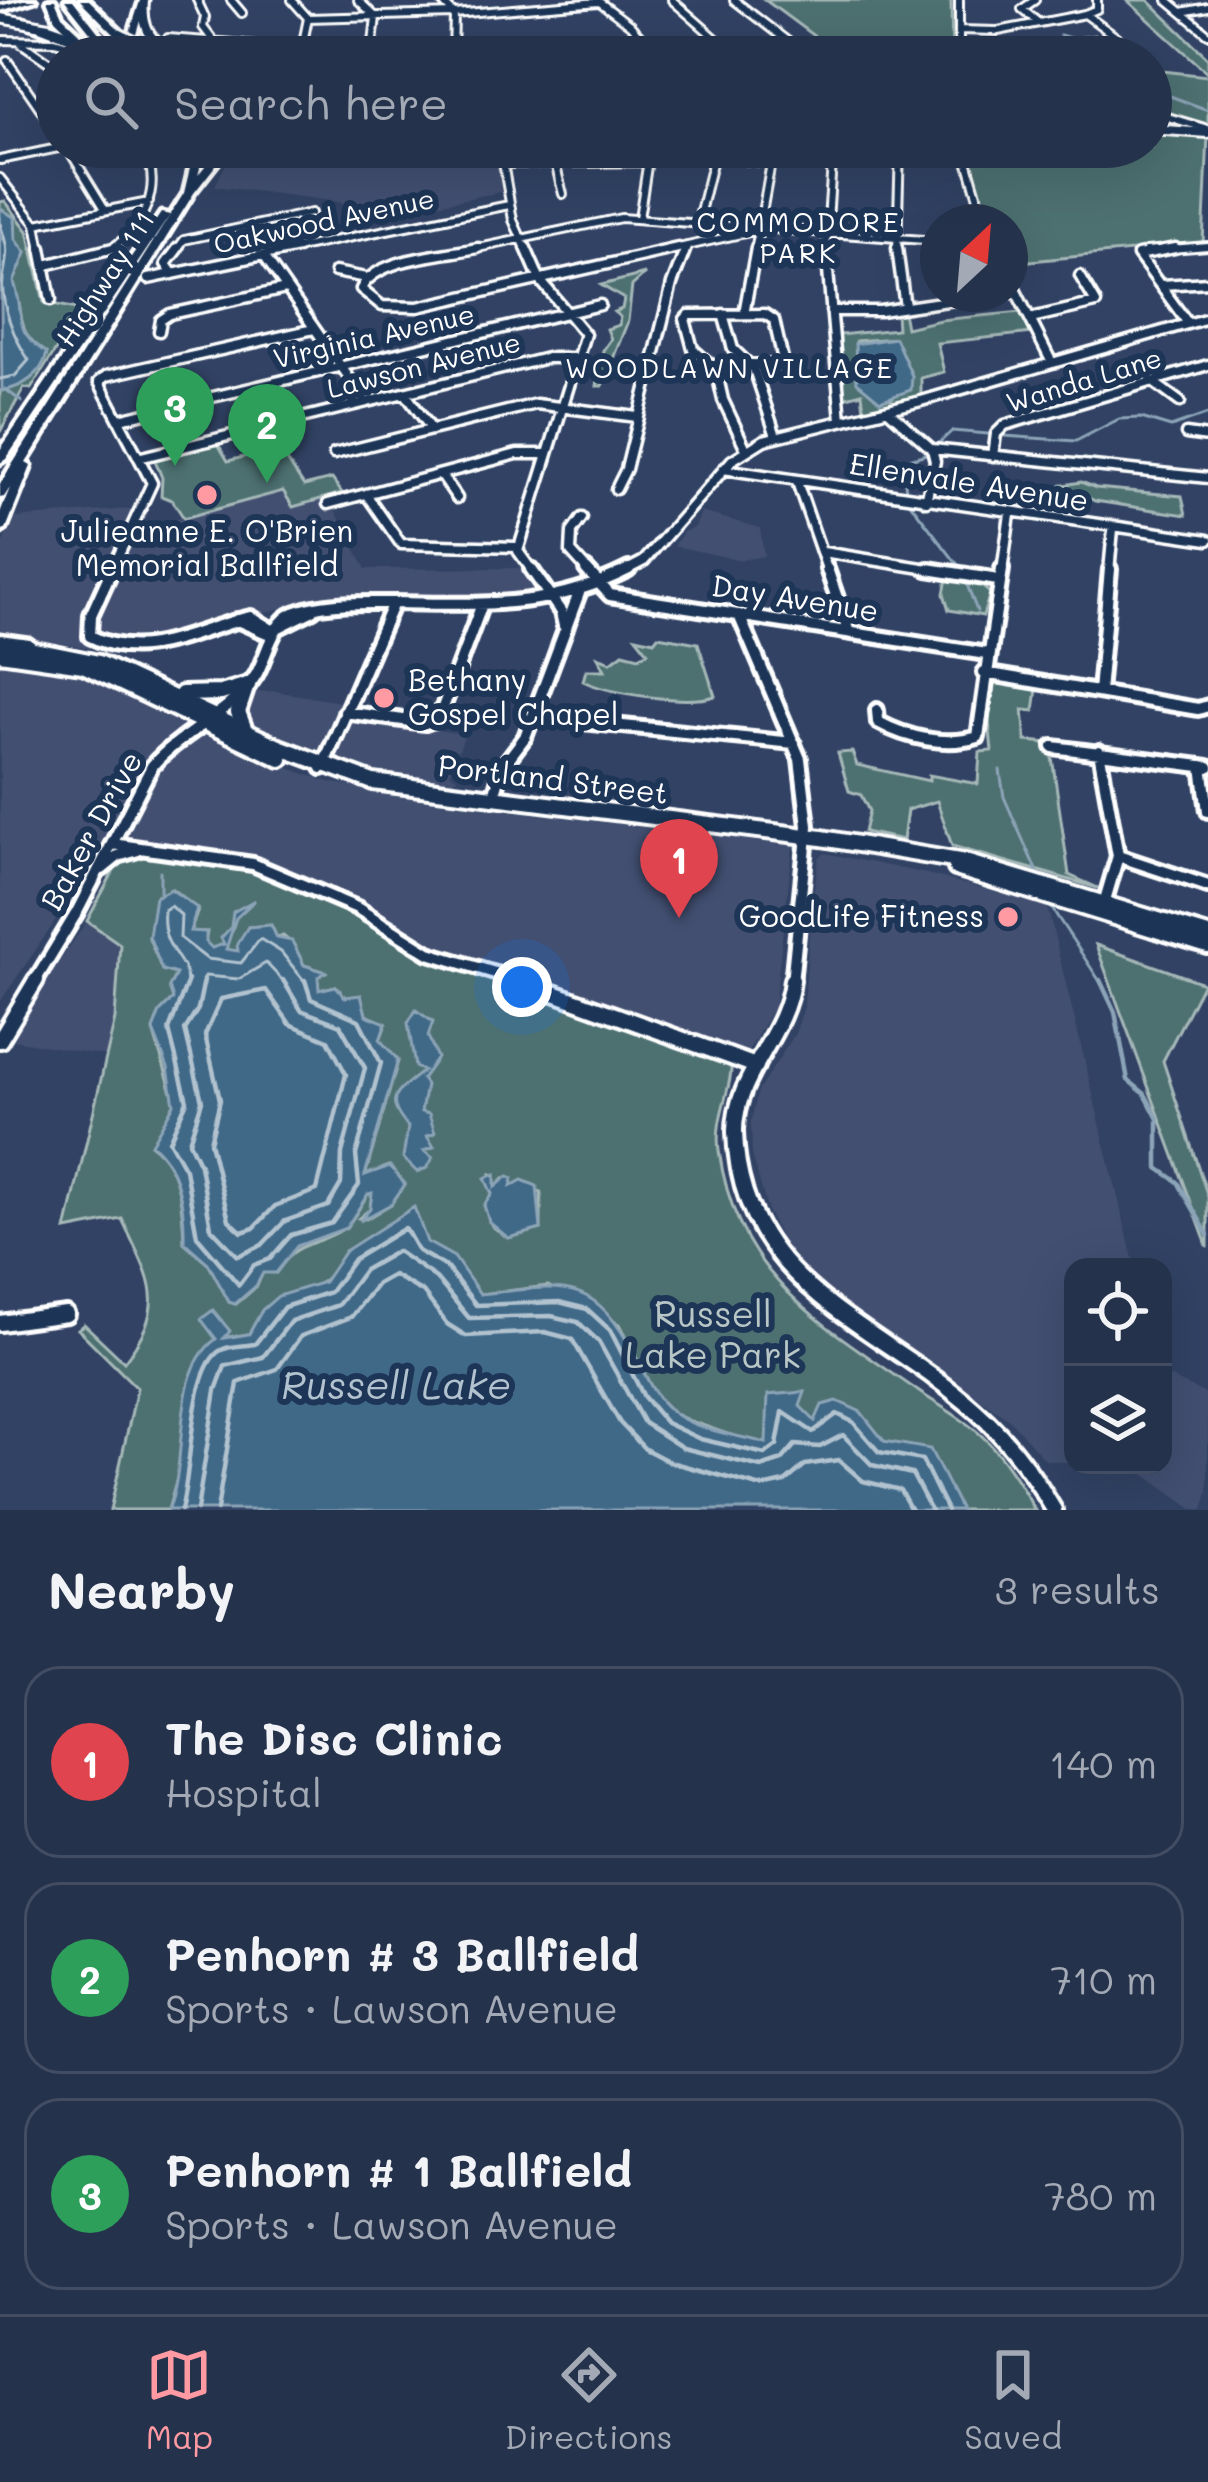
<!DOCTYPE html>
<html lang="en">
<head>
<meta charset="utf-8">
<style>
	:root { --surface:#25324b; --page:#2d3a52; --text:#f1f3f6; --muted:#a3aab5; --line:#424d63; --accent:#ff9aa2 }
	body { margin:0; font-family:Mali,sans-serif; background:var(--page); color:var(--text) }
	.controls { position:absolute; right:36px; bottom:36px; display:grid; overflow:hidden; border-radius:24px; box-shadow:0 12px 48px #0002 }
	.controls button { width:108px; height:108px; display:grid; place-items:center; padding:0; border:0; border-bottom:3px solid var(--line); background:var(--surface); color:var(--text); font:60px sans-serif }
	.compass { position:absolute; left:920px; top:204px; width:108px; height:108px; border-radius:50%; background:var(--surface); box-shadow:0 12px 48px #0002; rotate:26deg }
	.you { position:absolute; left:522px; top:987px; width:42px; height:42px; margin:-30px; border:9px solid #fff; border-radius:50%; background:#1a73e8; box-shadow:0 0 0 18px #1a73e833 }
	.badge { display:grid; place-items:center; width:78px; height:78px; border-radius:50%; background:var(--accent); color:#fff; font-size:39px; font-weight:700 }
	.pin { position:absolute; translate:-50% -99px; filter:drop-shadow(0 3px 6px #0008) }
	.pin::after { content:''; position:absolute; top:63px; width:42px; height:36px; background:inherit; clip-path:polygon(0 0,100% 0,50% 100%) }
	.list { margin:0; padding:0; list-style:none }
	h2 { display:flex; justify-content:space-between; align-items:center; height:156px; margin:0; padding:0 48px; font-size:51px }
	h2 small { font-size:39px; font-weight:400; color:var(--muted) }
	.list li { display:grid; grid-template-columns:78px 1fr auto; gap:36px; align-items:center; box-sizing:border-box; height:192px; margin:0 24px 24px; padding:0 24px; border:3px solid var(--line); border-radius:36px }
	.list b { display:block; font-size:45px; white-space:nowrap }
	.list p { margin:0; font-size:39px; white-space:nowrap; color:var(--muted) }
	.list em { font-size:39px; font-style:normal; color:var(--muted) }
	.icon { flex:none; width:66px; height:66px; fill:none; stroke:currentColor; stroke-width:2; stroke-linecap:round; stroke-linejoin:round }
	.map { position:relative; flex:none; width:1208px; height:1510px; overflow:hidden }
	.search { position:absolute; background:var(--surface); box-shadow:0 12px 48px #0002; left:36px; right:36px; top:36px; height:132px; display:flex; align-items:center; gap:30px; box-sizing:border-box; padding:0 42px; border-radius:66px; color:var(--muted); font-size:45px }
	.sheet { height:804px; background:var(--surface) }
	nav { display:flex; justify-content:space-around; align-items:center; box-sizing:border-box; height:168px; border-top:3px solid var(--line); background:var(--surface); font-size:33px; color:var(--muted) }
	nav a { display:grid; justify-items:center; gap:6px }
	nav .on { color:var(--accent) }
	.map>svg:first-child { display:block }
	.built { fill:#434f71 }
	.green { fill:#4e7071; stroke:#a6b8b8; stroke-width:3; fill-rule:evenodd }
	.water { fill:#3f6887; stroke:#8ca4b7; stroke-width:3 }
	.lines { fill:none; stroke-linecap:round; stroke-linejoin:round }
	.shore-far1 { stroke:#b2c3cf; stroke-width:3 }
	.shore { stroke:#b2c3cf; stroke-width:4.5 }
	.stream-far1 { stroke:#8ca4b7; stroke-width:3 }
	.stream { stroke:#8ca4b7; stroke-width:4.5 }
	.minor-far3-casing { stroke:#fff; stroke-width:12 }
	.minor-far2-casing { stroke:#fff; stroke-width:15 }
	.minor-far1-casing { stroke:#fff; stroke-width:20 }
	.minor-casing { stroke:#fff; stroke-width:22 }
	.major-far1-casing { stroke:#fff; stroke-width:14 }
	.major-casing { stroke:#fff; stroke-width:22 }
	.highway-casing { stroke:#fff; stroke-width:9 }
	.minor-far3 { stroke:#1d3557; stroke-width:6 }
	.minor-far2 { stroke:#1d3557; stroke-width:8 }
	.minor-far1 { stroke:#1d3557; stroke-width:10 }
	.minor { stroke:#1d3557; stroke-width:14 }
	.major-far1 { stroke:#1d3557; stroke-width:8 }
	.major { stroke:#1d3557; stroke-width:14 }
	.highway { fill:#1d3557; fill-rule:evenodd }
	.major-bridge-casing { stroke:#fff; stroke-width:14; stroke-linecap:butt }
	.highway-bridge-casing { stroke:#fff; stroke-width:15; stroke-linecap:butt }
	.major-bridge { stroke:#1d3557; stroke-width:8 }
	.highway-bridge { stroke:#1d3557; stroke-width:9 }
	.poi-dot { fill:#ff9aa2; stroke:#1d3557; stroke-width:4.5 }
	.labels { text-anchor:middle; stroke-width:12; stroke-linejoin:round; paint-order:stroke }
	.far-street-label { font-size:27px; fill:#fff; stroke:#1d3557 }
	.far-neighbourhood-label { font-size:27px; letter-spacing:3px; fill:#fff; stroke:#1d3557 }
	.street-label { font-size:30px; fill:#fff; stroke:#1d3557 }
	.poi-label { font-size:30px; fill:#fff; stroke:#1d3557 }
	.near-park-label { font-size:36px; fill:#b8c6c6; stroke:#1d3557 }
	.near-water-label { font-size:39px; font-style:italic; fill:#b2c3cf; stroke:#1d3557 }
</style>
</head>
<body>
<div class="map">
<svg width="1208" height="1510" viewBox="0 0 1208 1510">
	<rect width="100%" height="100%" fill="#314264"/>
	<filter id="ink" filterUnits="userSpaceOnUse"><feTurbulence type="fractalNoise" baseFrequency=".00833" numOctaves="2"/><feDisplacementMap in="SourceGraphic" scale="24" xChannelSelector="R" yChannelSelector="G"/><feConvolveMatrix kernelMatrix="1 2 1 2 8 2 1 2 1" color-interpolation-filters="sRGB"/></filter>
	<g filter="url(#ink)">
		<path class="built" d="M153 38H211L400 57H154Z
			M213 147H550L497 160 501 192 352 220 340 202 215 186 229 157Z
			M284 491 293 506 328 497 366 569 532 568 552 591 527 598H329L136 640 115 641 101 635 90 648 0 633V548L15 518 130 509 147 514 131 548 172 536 166 522Z
			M701 512 760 528 764 556 740 560 674 546 683 532 695 527Z
			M0 659 76 670 276 764 329 782 429 801 793 846 774 1007 747 1053 539 975 420 940 324 885 226 853 105 835 61 913 0 1002Z
			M275 691 358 705 363 720 465 734 450 773 458 778 439 786 310 758 244 723 246 703 257 692Z
			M825 853 927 874 1047 906 1135 1267H1073V1463L1045 1460 1009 1419 818 1285 781 1239 768 1212 752 1154 751 1122 758 1091 795 1034 804 1007 811 907 819 858Z
			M87 921 120 943 115 1019 106 1056 14 1040 34 1000Z
			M1163 1374 1208 1395V1492L1203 1510H1194L1138 1470 1093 1465H1163Z"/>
		<path class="green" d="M765 0H951L952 57H842Z
			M1127 0H1148L1208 58V73Z
			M1094 35 1107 50 1143 57H1025L1020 46Z
			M1151 63 1163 71 1208 76V128L1151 112Z
			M1151 131 1208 135 1203 244 1010 263V222H988L969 186 968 147H1151Z
			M5 201 28 231 44 302 81 310 31 389 24 388 0 432V391C22 387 41 376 47 353 11 329 28 318 13 282L26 253 15 239V218L0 208V202Z
			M645 274 632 286 628 321 602 386H597L603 350 611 339 607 329 619 325 620 317 614 312 622 309 624 299 601 285Z
			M903 312 906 328 940 320 1021 312 1033 333 937 343 944 372 921 378V395L864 410 862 393 843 398 839 335 897 329 896 313ZM895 338 912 376 891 399 876 396 856 371V341Z
			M218 444 228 461 279 448 304 486 332 479 342 493 293 507 283 491 184 518 172 500 161 496 162 478 155 460Z
			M1081 482 1096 488 1182 496 1186 515 1095 501 1063 485Z
			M947 578 977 582 990 593 983 616 949 610 944 594Z
			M658 636 698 643 715 696C687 705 610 694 583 681L586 670H605L598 657 611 662 623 653 639 657 648 652 636 637 654 641Z
			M991 682 1037 689 1034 711 1023 710 1026 741 1050 743 1069 875 1098 888 952 846 937 801 907 810 903 840 864 832 869 811 861 795 849 791 838 753 852 752 857 765 929 781V775L978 784 980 752 992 751 987 703Z
			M125 850 250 870 362 918 419 955 570 1003 731 1063C733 1088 714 1117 719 1151 738 1282 824 1324 922 1394 942 1407 965 1420 982 1436 1004 1457 1020 1484 1035 1510H946L690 1421 673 1413 656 1396 619 1324 548 1286 480 1294C433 1228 419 1243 345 1251 338 1261 331 1277 320 1283 282 1304 274 1286 249 1334L221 1338 202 1319 217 1339 168 1510H110L137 1388 78 1329 84 1324 124 1362C170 1302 150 1281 122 1219L66 1230 115 1019 120 944 87 921ZM172 889 198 910 190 932H207L205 942 211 948 225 945 230 953 236 952 248 927 271 925 277 938 283 936 294 945 304 965 326 972 318 977V990L336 986 345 997 361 996 366 1015 386 1024 380 1040 398 1061 365 1176 389 1166 405 1184 391 1204 366 1219 359 1218 370 1209 372 1193 368 1194C359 1207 352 1225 338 1232 310 1247 294 1242 276 1273L263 1272 257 1286 236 1304 229 1302 208 1263 184 1242C183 1208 180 1166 151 1145L169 1120 175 1102 153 1030 160 1012 173 999 169 987 176 974 162 970 149 938 156 896ZM491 1174 495 1175V1187L504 1178 511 1186 529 1184 541 1193V1229L508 1238 492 1226 484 1205 492 1195Z
			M1096 945 1203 983 1163 1061 1208 1197V1248Z"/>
		<path class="water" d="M0 208 15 218 16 239 26 253 14 282C27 321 10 328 47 353 42 375 23 387 2 391Z
			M895 338 912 376 911 390 880 401 857 382 855 344Z
			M171 889 197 908 190 931 206 932V942L212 948 224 944 221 938 231 927 233 912 255 900 236 918 226 949 238 951 237 944 248 927 271 925 277 938 292 941 304 965 326 972 318 977 319 990 336 986 345 997 361 995 366 1015 386 1023 380 1040 398 1060 365 1175 390 1166 405 1184 391 1204 360 1221 370 1208 372 1193 368 1194 346 1228 297 1246 276 1273H263L256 1286 235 1304 229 1302 208 1263 184 1242C185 1208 179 1166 151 1144L174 1104 168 1068 153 1030 160 1012 173 999 169 987 176 974 162 970 149 936 155 897Z
			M416 1010 433 1022 428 1036 437 1058 422 1079 426 1085 421 1112 429 1114 435 1133 427 1136 434 1147 424 1151 433 1158 427 1168 417 1172 403 1158 408 1127C382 1098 397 1092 423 1071L415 1067 408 1023Z
			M495 1174V1187L508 1176 513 1178 511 1186 522 1180 537 1186 541 1229 508 1238 489 1222 484 1205 492 1194 485 1178Z
			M414 1207 427 1242 454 1257 480 1294C562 1286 592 1273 635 1355 645 1374 653 1395 669 1409 692 1430 736 1435 766 1443L768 1395 805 1392 800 1406 815 1421 822 1405 837 1401 861 1412 884 1441 930 1449 961 1510H168C190 1459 169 1374 216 1339L201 1319 213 1310 230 1331 224 1338 249 1334 262 1310 278 1296 324 1282 345 1251Z"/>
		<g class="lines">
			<path class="shore-far1" d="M0 224C10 253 7 252 3 280 0 304 15 340 29 360L15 376 0 379
				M187 983C187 955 160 952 164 910L170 906 181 915 180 938 207 959 241 963 260 939 281 952 306 983
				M203 983 205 976 239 979 266 963 285 983"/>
			<path class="shore" d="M188 980 169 1030 187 1101 169 1141 185 1169 197 1236 239 1285 254 1265 270 1259 291 1235 332 1223 359 1185 356 1155 381 1063 359 1020 311 999 305 980
				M204 980 198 1009 185 1030 202 1101 189 1142 200 1165 211 1228 238 1256 262 1245 285 1221 328 1206 341 1184 342 1153 365 1068 340 1025 301 1010 283 980
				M266 990 290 1024 328 1040 346 1074 317 1190 275 1206 254 1228 242 1232 229 1220 210 1142 220 1100 205 1035 221 999Z
				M181 1510C192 1473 189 1375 218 1352 227 1345 244 1346 255 1344L284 1307 330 1292 354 1259 405 1228 418 1251 446 1267 476 1305 559 1302 587 1309 610 1330 644 1397 666 1423 700 1439 765 1454 777 1445 783 1412 813 1432 837 1414 853 1422 879 1452 922 1460 947 1510
				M197 1510 216 1390 225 1366 263 1357 291 1321 338 1305 364 1270 397 1251 436 1278 469 1318 551 1316 578 1322 599 1342 644 1423 683 1448 761 1467 782 1460 795 1445 820 1447 843 1435 872 1465 912 1474 931 1510
				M217 1510 238 1383 277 1369 301 1336 351 1317 377 1284 393 1275 423 1292 447 1324 466 1336 545 1332 572 1339 620 1423 645 1449 670 1462 762 1487 785 1482 805 1465 839 1460 863 1481 900 1490 911 1510"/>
			<path class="stream-far1" d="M1060 35 1112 50 1120 57
				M1151 89 1208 110
				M5 389 22 402
				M1004 436 1076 441 1119 419 1141 418 1171 427 1208 414
				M939 443 952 431 988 434
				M906 492 903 461 926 454
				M911 504 961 569
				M966 582 977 611
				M1000 770 1004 797 1037 872
				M160 871V893
				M1049 904 1101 983"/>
			<path class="stream" d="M1100 980 1115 1012 1128 1080 1145 1094 1158 1119V1168L1178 1182 1208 1235"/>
			<g class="minor-far3-casing">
				<path id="minor-far3" d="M197 0 205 17 203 27 212 39
					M231 0 242 13
					M292 0 308 18
					M358 0 376 17
					M440 0 454 14 453 57
					M597 0 630 25 658 57
					M672 0 737 57
					M734 0 808 57
					M959 0V57
					M1035 0 1022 9 1039 23
					M1167 0 1208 34
					M1182 12 1208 7
					M1085 14 1127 45
					M308 18 454 14 599 2
					M959 30 998 31 1085 14 1097 9V0
					M168 38 412 57
					M0 40 55 41 81 49
					M21 43 57 68
					M372 52 376 17
					M300 57 308 18
					M7 60 57 133
					M1151 112 1208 129
					M67 147 105 209
					M431 147 483 158 547 147
					M963 147 985 222
					M502 157 513 220 527 251
					M713 157 772 163
					M0 160 63 147
					M555 163 563 194
					M503 164 647 162
					M0 178 36 224 41 251
					M639 218 650 147
					M36 224 149 202
					M697 224 716 147
					M107 251C144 229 165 186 142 147
					M176 251 184 240 311 213
					M284 251 509 205
					M464 251 621 218 938 241
					M665 251 759 230
					M684 251 686 247
					M755 251 774 147
					M826 251 833 147
					M897 251 900 147
					M1146 251 1208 246"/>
			</g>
			<g class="minor-far2-casing">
				<path id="minor-far2" d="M41 248 51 300
					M478 248C446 255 376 257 361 289L382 306 418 307 678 248
					M526 248 540 280 585 334 518 551 533 572
					M826 248 841 420
					M897 248 905 307
					M1175 248 1138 255 1187 322
					M264 256 366 402
					M46 265 113 248
					M335 272 366 278
					M173 274 166 264 178 248
					M148 279 298 248
					M1010 279 1052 363
					M1162 285 1208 282
					M745 308 756 248
					M831 311H880L995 294
					M723 314 733 349 754 369 776 436
					M765 314 774 320 783 360 779 365 732 363 716 369 693 349 685 319 689 315Z
					M1031 318 1096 303 1080 276
					M159 331 161 320 170 314 286 289
					M716 369 723 400 746 449
					M1153 382 1180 402
					M405 393 432 430
					M888 410 932 449 1208 478
					M120 419 600 305
					M1186 434 1208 437
					M334 454 536 404 637 417
					M993 456 996 434 1005 425 1208 365
					M142 457 547 358H578
					M723 469 1208 540
					M441 475 457 498
					M797 482 828 572
					M616 489 626 469 672 284 686 248
					M366 494 401 544 518 547
					M926 501 935 461 932 449
					M328 504 517 454H546
					M582 518 572 532 571 552 589 572
					M823 552 947 572
					M111 572 152 483 99 382 106 376 314 329
					M623 572 644 561 732 460 764 440 921 401 1208 318
					M1002 572 1010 514
					M1109 572 1113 529"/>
			</g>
			<g class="minor-far1-casing">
				<path id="minor-far1" d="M112 569 91 615 90 636C144 664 197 629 251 617L275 632
					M531 569 561 612 564 626
					M586 569 610 595 987 654
					M827 569 848 630
					M928 569 998 580
					M739 615 800 759 808 826 792 983
					M237 620 267 633 313 610
					M984 673 1198 709 1208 706
					M1099 692 1110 569
					M877 710 878 722C907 738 946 747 978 737L1002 569
					M345 712 425 723 439 718 482 604
					M532 717 794 743
					M1053 747 1208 767
					M1099 751 1118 856 1103 907
					M1202 766 1208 811
					M322 768 393 603
					M493 799 503 766 525 737 579 593
					M112 844 253 864 357 908 429 953 528 983
					M1118 856 1208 886
					M102 869 118 856 138 850
					M34 983 77 912 152 766C181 732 232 713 256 675 267 656 272 622 294 613 324 601 363 603 395 603 483 604 548 610 629 569"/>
			</g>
			<g class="minor-casing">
				<path id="minor" d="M518 980 756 1066
					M792 980C787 1035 734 1076 735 1132 739 1286 878 1324 975 1410 1008 1439 1032 1472 1054 1510
					M0 1040 36 980
					M0 1323 66 1314"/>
			</g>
			<g class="major-far1-casing">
				<path id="major-far1" d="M144 0C140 41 161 49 197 57
					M0 18 49 27 98 44
					M1151 129 1208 133"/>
			</g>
			<g class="major-casing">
				<path id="major" d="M0 643 99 663 279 747 373 782 822 838 965 862 1208 935
					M0 653 83 665 281 759
					M182 694 221 693 248 685
					M245 730 238 712 247 685
					M956 868 1208 946"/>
			</g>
			<g class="highway-casing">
				<path id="highway" d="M23 0H36L0 11V6Z
					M47 0H55L62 16 80 33V37H74L55 19Z
					M65 0H73L118 57H110Z
					M80 0H89L122 32V36H116Z
					M147 0 133 48 136 57H128L125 48 140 1Z
					M24 19 79 39 105 57H95L73 43 21 23 20 21Z
					M143 43 196 55 197 57H181L140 48 139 46Z
					M183 147H193L200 168 198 175 220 147H230L194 193 26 463 31 466 6 529 0 533V513L10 488 4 497 0 498V484L184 193 190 168Z
					M161 213 170 215 6 459 0 463V450Z
					M0 635 29 639 36 644 29 649 0 643Z
					M14 649 21 654 19 657 0 660V650Z"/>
			</g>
			<use href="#minor-far3" class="minor-far3"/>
			<use href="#minor-far2" class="minor-far2"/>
			<use href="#minor-far1" class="minor-far1"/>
			<use href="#minor" class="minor"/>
			<use href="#major-far1" class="major-far1"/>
			<use href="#major" class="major"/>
			<use href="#highway" class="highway"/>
			<g class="major-bridge-casing">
				<path id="major-bridge" d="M98 44 148 54"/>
			</g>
			<g class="highway-bridge-casing">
				<path id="highway-bridge" d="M119 34 143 46"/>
			</g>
			<use href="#major-bridge" class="major-bridge"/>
			<use href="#highway-bridge" class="highway-bridge"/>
		</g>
	</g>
	<g class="poi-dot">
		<circle cx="207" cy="495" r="12"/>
		<circle cx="384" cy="698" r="12"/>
		<circle cx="1008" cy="917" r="12"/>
	</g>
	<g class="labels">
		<g class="far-street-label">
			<text transform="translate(324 222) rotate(-12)" y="9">Oakwood Avenue</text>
			<text transform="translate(106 279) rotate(-57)" y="9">Highway 111</text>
			<text transform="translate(374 337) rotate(-13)" y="9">Virginia Avenue</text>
			<text transform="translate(424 366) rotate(-14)" y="9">Lawson Avenue</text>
			<text transform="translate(1084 381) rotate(-17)" y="9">Wanda Lane</text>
		</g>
		<g class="far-neighbourhood-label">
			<text x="799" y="232">COMMODORE<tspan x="799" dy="31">PARK</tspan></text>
			<text x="730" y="378">WOODLAWN VILLAGE</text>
		</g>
		<g class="street-label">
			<text transform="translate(969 483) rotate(9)" y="10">Ellenvale Avenue</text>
			<text transform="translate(795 599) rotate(9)" y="10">Day Avenue</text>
			<text transform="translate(553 780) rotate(7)" y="10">Portland Street</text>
			<text transform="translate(92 831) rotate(-61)" y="10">Baker Drive</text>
		</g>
		<g class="poi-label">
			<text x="207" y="542">Julieanne E. O'Brien<tspan x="207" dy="34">Memorial Ballfield</tspan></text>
			<text x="408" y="691" text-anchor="start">Bethany<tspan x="408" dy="34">Gospel Chapel</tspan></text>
			<text x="984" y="927" text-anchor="end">GoodLife Fitness</text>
		</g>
		<g class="near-park-label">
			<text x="713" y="1327">Russell<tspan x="713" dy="41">Lake Park</tspan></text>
		</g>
		<g class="near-water-label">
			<text x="396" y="1399">Russell Lake</text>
		</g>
	</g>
</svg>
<div class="controls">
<button><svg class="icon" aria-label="locate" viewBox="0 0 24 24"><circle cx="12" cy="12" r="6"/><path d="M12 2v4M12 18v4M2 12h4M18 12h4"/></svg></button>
<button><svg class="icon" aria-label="layers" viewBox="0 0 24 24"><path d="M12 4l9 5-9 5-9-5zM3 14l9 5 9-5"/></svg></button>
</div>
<svg class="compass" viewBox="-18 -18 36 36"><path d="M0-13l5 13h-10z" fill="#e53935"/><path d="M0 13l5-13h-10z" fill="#a3aab5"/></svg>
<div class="you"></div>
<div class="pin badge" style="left:679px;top:918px;background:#e0444e">1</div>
<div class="pin badge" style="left:267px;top:483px;background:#2e9e5b">2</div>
<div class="pin badge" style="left:175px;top:466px;background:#2e9e5b">3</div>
<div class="search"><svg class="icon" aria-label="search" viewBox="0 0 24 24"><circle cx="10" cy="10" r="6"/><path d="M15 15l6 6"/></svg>Search here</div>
</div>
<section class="sheet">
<h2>Nearby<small>3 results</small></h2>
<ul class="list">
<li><span class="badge" style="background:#e0444e">1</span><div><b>The Disc Clinic</b><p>Hospital</p></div><em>140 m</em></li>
<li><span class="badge" style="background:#2e9e5b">2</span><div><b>Penhorn # 3 Ballfield</b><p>Sports · Lawson Avenue</p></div><em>710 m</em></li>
<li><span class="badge" style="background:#2e9e5b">3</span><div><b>Penhorn # 1 Ballfield</b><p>Sports · Lawson Avenue</p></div><em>780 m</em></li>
</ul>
</section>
<nav>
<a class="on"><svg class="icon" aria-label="map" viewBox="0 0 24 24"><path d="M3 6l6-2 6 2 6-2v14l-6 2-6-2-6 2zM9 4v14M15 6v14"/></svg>Map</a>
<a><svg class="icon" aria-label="directions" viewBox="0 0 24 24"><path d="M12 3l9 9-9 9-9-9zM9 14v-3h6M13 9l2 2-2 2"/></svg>Directions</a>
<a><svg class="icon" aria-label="saved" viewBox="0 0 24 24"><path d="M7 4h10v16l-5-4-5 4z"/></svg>Saved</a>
</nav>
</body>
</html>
